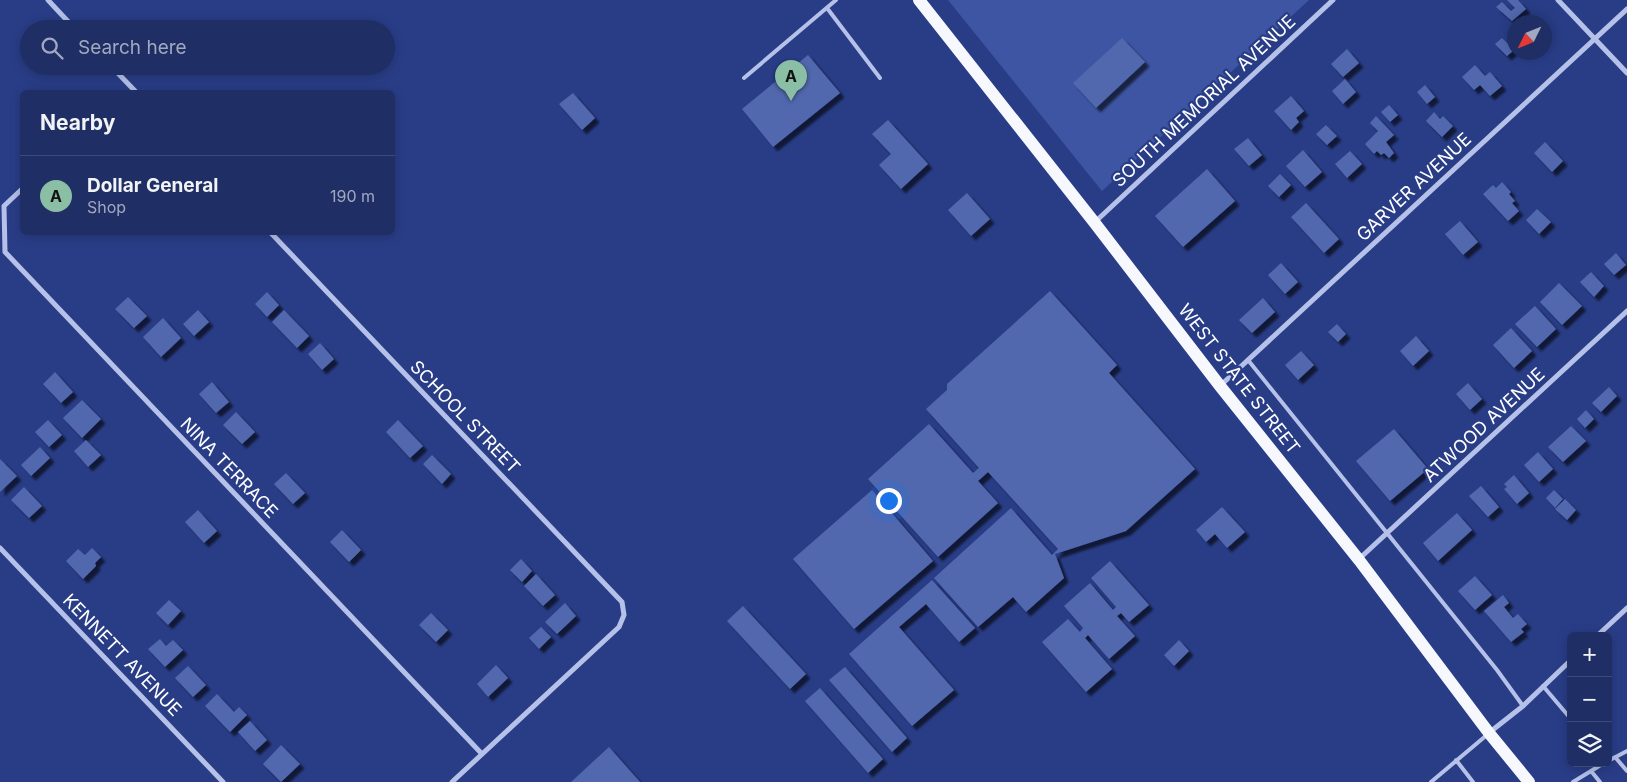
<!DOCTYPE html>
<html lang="en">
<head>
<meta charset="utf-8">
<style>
	:root { --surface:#1f2e65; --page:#2c3a6e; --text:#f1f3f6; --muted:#a1a8bf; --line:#3c4a79; --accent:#8abfa5 }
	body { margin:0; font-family:Inter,sans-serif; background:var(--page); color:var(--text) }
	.controls { position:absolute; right:15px; bottom:15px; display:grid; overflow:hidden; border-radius:8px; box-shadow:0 2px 12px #0003 }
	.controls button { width:45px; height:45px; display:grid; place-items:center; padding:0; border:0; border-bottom:1px solid var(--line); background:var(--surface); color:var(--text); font:25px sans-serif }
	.compass { position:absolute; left:1507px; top:15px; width:45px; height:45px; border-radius:50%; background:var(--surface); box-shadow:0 2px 12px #0003; rotate:227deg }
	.you { position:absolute; left:888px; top:500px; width:18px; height:18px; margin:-12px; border:4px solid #fff; border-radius:50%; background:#1a73e8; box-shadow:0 0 0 8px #1a73e833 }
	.badge { display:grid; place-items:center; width:32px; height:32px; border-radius:50%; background:var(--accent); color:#111; font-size:16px; font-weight:700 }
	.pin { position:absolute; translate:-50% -41px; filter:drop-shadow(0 1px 2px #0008) }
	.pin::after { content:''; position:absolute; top:26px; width:18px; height:15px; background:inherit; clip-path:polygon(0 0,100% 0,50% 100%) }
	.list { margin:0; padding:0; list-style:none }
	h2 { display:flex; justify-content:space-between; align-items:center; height:65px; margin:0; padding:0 20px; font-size:21px }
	h2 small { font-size:16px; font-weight:400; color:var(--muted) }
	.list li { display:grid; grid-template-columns:32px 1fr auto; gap:15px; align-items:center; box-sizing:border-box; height:80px; padding:0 20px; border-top:1px solid var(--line) }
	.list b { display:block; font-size:19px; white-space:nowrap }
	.list p { margin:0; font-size:16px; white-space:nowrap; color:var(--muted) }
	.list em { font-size:16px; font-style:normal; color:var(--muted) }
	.icon { flex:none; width:28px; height:28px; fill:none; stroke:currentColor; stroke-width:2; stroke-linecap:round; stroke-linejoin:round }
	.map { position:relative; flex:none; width:1627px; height:782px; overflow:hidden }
	.search { position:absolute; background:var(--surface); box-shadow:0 2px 12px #0003; left:20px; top:20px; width:375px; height:55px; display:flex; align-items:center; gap:12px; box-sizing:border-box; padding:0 18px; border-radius:28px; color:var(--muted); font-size:19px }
	.panel { position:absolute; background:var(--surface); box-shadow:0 2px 12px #0003; left:20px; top:90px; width:375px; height:145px; border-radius:8px }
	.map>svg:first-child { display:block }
	.green { fill:#3d55a3 }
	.building { fill:#5167ae; filter:url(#shadow) }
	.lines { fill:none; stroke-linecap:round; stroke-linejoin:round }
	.lane { stroke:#b5c1e8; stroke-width:4 }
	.street { stroke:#b5c1e8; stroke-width:5 }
	.primary { stroke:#f7f8fe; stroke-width:12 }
	.labels { text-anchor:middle; stroke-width:4.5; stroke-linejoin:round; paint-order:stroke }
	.street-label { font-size:18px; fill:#fff; stroke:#293d87 }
</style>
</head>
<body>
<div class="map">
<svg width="1627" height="782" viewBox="0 0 1627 782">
	<defs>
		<filter id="shadow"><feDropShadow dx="4.5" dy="4.5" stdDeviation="1" flood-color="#0009"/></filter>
	</defs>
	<rect width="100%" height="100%" fill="#293d87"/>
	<path class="green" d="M948 0H1309L1102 191Z"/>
	<path class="building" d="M1507 0H1518L1526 9 1512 21 1496 7 1502 2 1511 11 1515 8Z
		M1122 38 1145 62 1096 108 1073 83Z
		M1502 38 1514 50 1507 56 1495 44Z
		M1347 49 1359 63 1343 77 1331 64Z
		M808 55 840 93 773 147 742 109Z
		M1475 65 1485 76 1490 72 1502 86 1490 96 1480 85 1474 90 1462 77Z
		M1345 79 1356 92 1343 104 1332 91Z
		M1425 85 1435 97 1427 104 1417 92Z
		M573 93 595 118 582 130 559 104Z
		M1291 96 1304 111 1296 118 1299 122 1291 130 1274 111Z
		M1389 105 1398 115 1390 122 1381 112Z
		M1434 112 1440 119 1443 116 1453 126 1442 137 1426 121Z
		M1376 116 1394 135 1386 142 1394 153 1389 158 1384 153 1381 155 1377 151 1374 154 1365 144 1378 131 1370 123Z
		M888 120 928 164 901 189 879 165 891 154 872 134Z
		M1326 125 1337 136 1327 145 1316 134Z
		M1248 138 1262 155 1249 166 1234 149Z
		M1545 142 1563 161 1552 172 1534 153Z
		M1303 150 1322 172 1305 187 1286 166Z
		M1350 151 1362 164 1347 178 1335 164Z
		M1207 169 1235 201 1183 247 1155 216Z
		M1280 174 1291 185 1279 197 1268 186Z
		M1502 182 1511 192 1509 194 1515 201 1512 203 1519 211 1508 221 1483 194 1493 185 1496 188Z
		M967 193 990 219 971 236 948 210Z
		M1306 203 1339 239 1324 253 1291 217Z
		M1537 209 1551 222 1539 234 1526 220Z
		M1460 221 1478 242 1463 255 1445 234Z
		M1616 253 1626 265 1614 275 1604 264Z
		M1281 263 1298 282 1285 294 1268 275Z
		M1591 272 1604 286 1594 297 1580 282Z
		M1559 283 1582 306 1562 325 1540 302Z
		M1050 291 1117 365 1109 373 1195 469 1126 531 1055 554 1064 578 1026 612 1013 597 978 627 934 578 1011 508 1052 555 1058 549 988 472 978 481 998 503 938 557 868 479 929 424 973 473 979 468 926 409 947 390V384Z
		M267 292 279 305 267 317 255 304Z
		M128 297 147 316 134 328 115 309Z
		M1263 298 1275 312 1252 333 1239 320Z
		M1535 306 1556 329 1537 347 1515 324Z
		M198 310 209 322 194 336 183 324Z
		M284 310 309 336 297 348 272 322Z
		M163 318 181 338 161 357 143 337Z
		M1337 324 1346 334 1338 342 1328 332Z
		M1511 328 1532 351 1514 368 1493 345Z
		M1416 336 1429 351 1413 366 1400 351Z
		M320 343 334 359 322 370 308 354Z
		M1301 351 1314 365 1298 380 1285 365Z
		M55 372 73 392 61 403 43 384Z
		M212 382 229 402 216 413 199 394Z
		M1468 383 1482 399 1470 410 1456 394Z
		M1609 387 1617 396 1601 412 1592 403Z
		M82 400 101 419 82 438 63 418Z
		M1586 410 1594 419 1585 428 1577 419Z
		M236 412 255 432 242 444 223 425Z
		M48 420 62 435 49 447 35 432Z
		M398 420 423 446 410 458 386 432Z
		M1571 426 1586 441 1563 462 1548 447Z
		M1394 429 1428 469 1390 501 1356 461Z
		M86 440 101 455 88 467 74 451Z
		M40 447 50 458 31 476 21 465Z
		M1538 452 1553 469 1539 482 1524 465Z
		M432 455 451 474 442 484 423 464Z
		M0 459 17 476 0 492Z
		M286 473 305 493 293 504 274 484Z
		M1514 475 1529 493 1517 504 1504 489 1507 487 1504 484Z
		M1481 486 1499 507 1488 517 1469 496Z
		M24 487 42 506 29 518 11 500Z
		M872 490 933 561 854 629 793 559Z
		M1554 490 1563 499 1555 508 1546 498Z
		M1565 499 1576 510 1567 520 1555 509Z
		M1222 507 1245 532 1227 548 1215 534 1206 542 1196 530Z
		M198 510 217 531 204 543 185 522Z
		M1457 513 1472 530 1438 561 1423 543Z
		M342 530 361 550 349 562 330 542Z
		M92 548 101 557 95 563 96 566 83 579 66 561 78 549 85 555Z
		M521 559 532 571 522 582 510 570Z
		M1110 561 1149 605 1129 622 1121 613 1117 616 1135 636 1109 659 1088 635 1085 638 1112 669 1086 692 1042 642 1068 619 1080 632 1083 628 1064 606 1090 583 1113 610 1116 607 1091 578Z
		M536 574 555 595 543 606 524 586Z
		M1475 576 1492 595 1475 610 1458 591Z
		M932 580 975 628 959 642 926 604 899 627 954 690 912 726 849 654Z
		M1503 595 1509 603 1504 607 1513 618 1518 614 1527 624 1521 629 1524 632 1511 642 1484 611Z
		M169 600 181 611 168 625 156 613Z
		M565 603 576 616 557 634 545 622Z
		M743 606 806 674 790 689 727 621Z
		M431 613 448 630 436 642 419 625Z
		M541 627 551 637 539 649 529 638Z
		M160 639 166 646 173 640 183 650 165 667 148 649Z
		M1179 640 1189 651 1174 666 1164 655Z
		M496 665 508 678 488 697 477 684Z
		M188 666 206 685 193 697 175 678Z
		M845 667 907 738 892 752 829 680Z
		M820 688 883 759 868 773 805 701Z
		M217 694 234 712 239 707 247 715 230 732 205 706Z
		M250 721 267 740 255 751 238 732Z
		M281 745 300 764 281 782 263 764Z
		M609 747 640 782H571Z"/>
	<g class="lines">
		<path class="lane" d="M827 8 880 78
			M744 78 836 0
			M1248 360 1497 670 1523 706
			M1543 686 1571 719
			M1615 757 1627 771
			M1456 760 1473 782
			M1608 761 1627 751
			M1431 782 1488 734
			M1573 782 1591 771
			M1600 782 1591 771 1604 763"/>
		<path class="street" d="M48 0 75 29
			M1558 0 1627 73
			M111 66 136 92
			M22 189 4 206 5 252 482 754
			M1095 222 1333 0
			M270 232 622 602 624 615 619 627 452 782
			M1221 385 1627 9
			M0 548 223 782
			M1359 559 1627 311
			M1597 636 1627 608
			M1490 732 1523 706 1571 660"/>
		<path class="primary" d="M919 0 1094 222 1220 386 1359 560 1489 733 1529 782"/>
	</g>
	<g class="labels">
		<g class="street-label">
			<text transform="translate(1204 101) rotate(-43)" y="6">SOUTH MEMORIAL AVENUE</text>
			<text transform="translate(1414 187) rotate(-43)" y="6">GARVER AVENUE</text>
			<text transform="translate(1239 379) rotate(52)" y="6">WEST STATE STREET</text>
			<text transform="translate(465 417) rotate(46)" y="6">SCHOOL STREET</text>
			<text transform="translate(1484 425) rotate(-43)" y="6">ATWOOD AVENUE</text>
			<text transform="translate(229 468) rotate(46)" y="6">NINA TERRACE</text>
			<text transform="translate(122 655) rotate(46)" y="6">KENNETT AVENUE</text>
		</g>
	</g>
</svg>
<div class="controls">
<button>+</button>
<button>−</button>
<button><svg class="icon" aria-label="layers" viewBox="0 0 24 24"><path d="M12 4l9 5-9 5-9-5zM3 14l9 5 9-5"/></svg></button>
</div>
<svg class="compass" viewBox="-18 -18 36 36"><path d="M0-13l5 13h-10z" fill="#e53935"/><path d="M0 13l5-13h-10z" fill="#a1a8bf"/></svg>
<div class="you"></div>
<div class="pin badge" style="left:791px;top:101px">A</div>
<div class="search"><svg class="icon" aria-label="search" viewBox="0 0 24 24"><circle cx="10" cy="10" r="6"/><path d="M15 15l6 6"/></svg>Search here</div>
<section class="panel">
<h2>Nearby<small></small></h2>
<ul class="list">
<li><span class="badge">A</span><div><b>Dollar General</b><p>Shop</p></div><em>190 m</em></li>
</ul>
</section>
</div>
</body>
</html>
